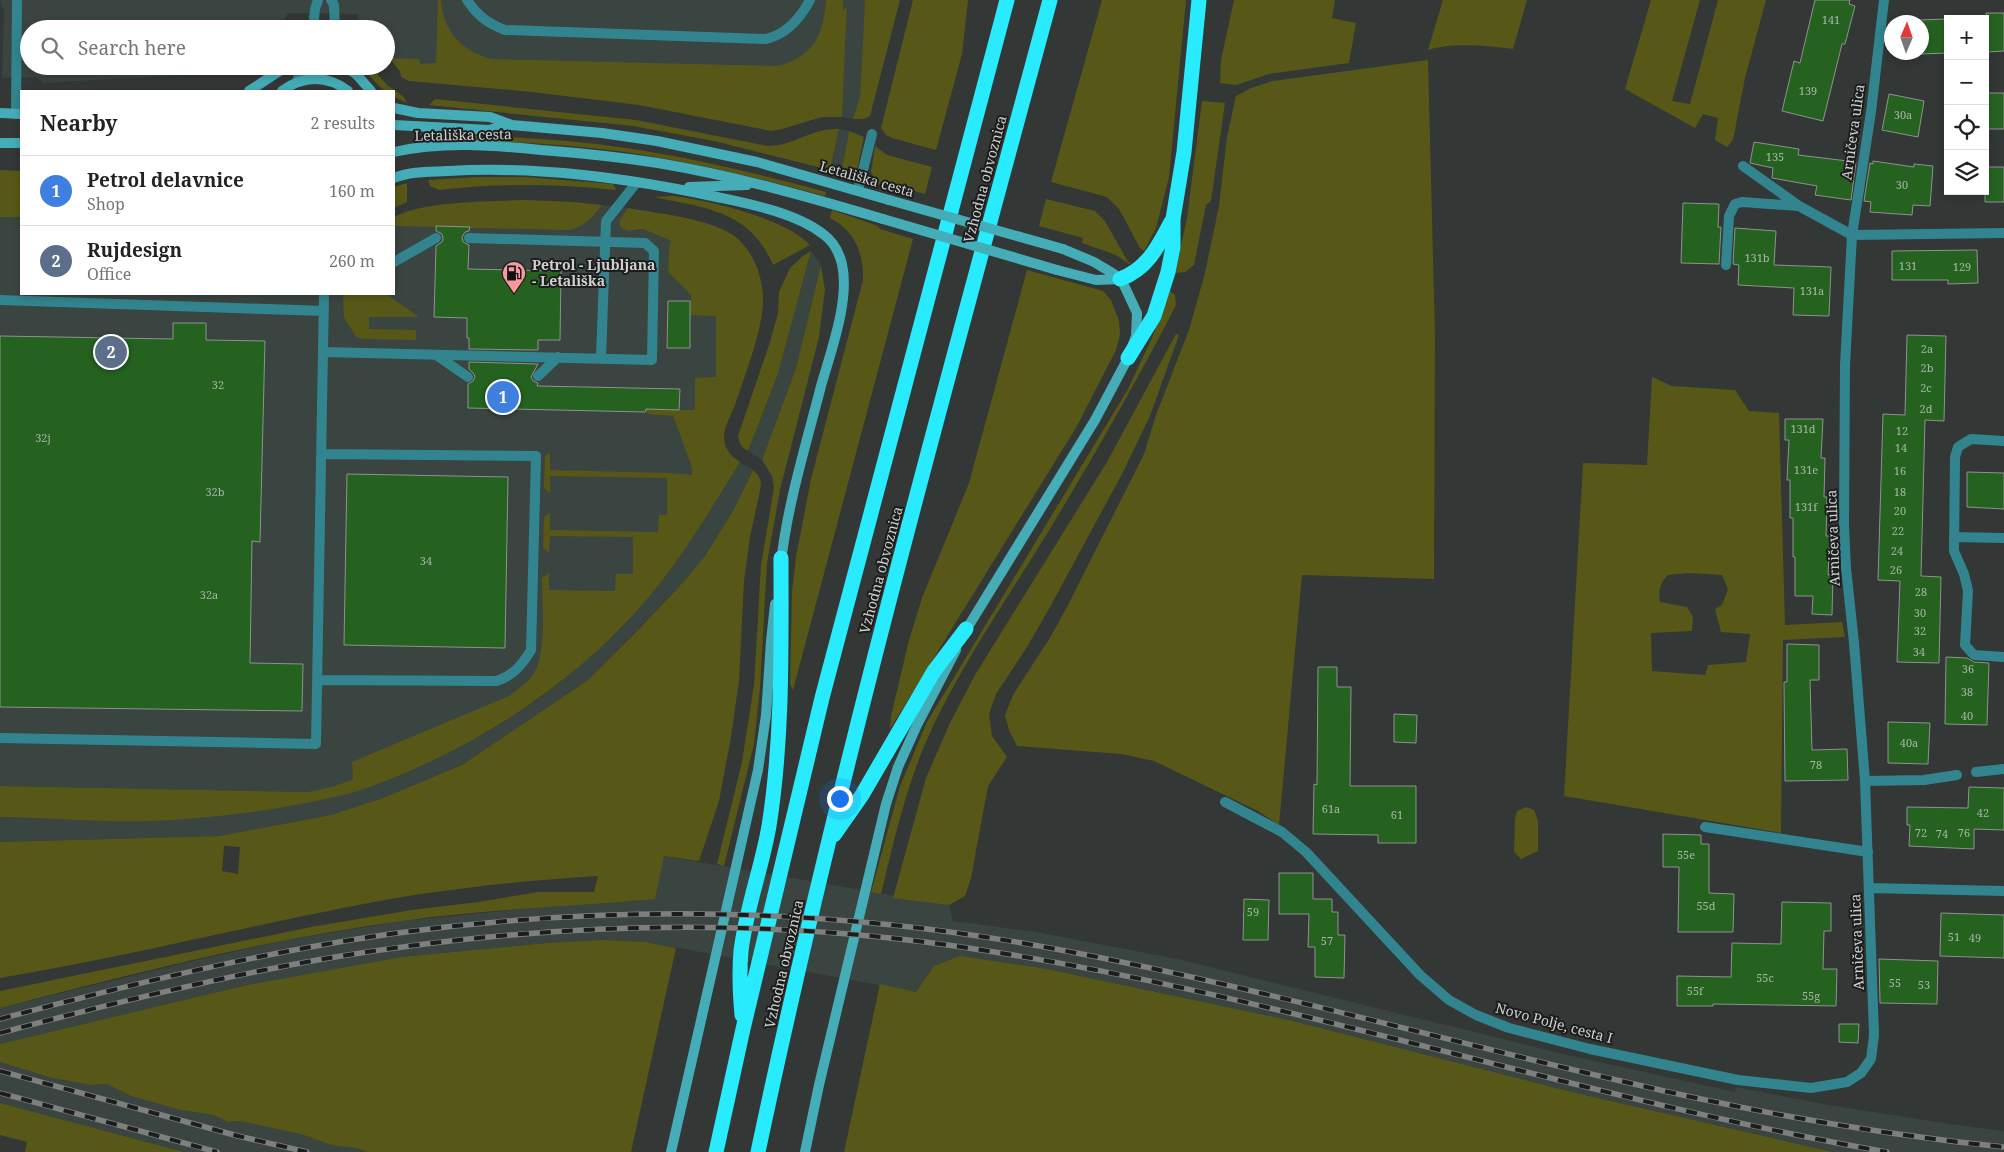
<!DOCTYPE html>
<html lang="en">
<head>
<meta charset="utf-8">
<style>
	:root { --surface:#fff; --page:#f2f2f2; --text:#222; --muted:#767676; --line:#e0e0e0; --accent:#0f766e }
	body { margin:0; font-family:"Noto Serif",serif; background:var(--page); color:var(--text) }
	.controls { position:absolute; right:15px; top:15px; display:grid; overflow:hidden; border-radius:0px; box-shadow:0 2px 8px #0003 }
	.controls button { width:45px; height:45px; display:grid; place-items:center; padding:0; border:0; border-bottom:1px solid var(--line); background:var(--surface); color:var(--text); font:25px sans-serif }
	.compass { position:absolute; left:1884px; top:15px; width:45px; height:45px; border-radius:50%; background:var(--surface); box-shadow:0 2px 8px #0003; rotate:2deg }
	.you { position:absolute; left:839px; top:798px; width:18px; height:18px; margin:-12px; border:4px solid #fff; border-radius:50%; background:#1a73e8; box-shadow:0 0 0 8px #1a73e833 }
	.badge { display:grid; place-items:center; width:32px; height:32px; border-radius:50%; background:var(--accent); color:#fff; font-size:16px; font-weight:700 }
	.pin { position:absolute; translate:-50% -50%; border:2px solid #fff; box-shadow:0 1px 5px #0006 }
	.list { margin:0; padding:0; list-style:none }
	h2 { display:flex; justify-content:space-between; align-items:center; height:65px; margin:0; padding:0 20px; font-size:21px }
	h2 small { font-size:16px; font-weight:400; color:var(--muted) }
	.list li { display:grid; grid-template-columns:32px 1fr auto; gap:15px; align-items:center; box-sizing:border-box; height:70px; padding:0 20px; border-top:1px solid var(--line) }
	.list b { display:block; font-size:19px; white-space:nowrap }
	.list p { margin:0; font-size:16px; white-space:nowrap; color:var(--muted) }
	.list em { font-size:16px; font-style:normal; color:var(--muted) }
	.icon { flex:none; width:28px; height:28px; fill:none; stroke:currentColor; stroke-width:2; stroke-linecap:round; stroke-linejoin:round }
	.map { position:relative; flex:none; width:2004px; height:1152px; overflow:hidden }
	.search { position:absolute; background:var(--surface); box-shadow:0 2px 8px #0003; left:20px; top:20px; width:375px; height:55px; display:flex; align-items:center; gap:12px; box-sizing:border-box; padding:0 18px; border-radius:28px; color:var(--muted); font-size:19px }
	.panel { position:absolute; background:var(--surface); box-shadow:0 2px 8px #0003; left:20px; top:90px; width:375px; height:205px; border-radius:0px }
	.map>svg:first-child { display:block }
	.built { fill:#3a4441 }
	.green { fill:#575817; fill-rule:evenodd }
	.building { fill:#256220; stroke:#8f928f }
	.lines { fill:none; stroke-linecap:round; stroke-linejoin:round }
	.lane { stroke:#32858e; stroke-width:10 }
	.street { stroke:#32858e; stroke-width:10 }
	.secondary { stroke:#44adb8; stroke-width:10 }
	.highway { stroke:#28ebfd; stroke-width:15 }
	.rail-casing { stroke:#7d807f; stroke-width:5.5 }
	.rail { stroke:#1c1e1d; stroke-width:4; stroke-dasharray:11; stroke-linecap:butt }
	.secondary-bridge { stroke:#44adb8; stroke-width:10 }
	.labels { text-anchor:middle; stroke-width:4; stroke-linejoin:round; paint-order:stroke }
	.number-label { font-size:11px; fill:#a5b6a5 }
	.street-label { font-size:14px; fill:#d0d2d1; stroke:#1c1e1d }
	.poi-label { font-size:14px; font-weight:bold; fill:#d0d2d1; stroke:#1c1e1d; text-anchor:start }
</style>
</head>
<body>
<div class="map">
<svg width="2004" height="1152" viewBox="0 0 2004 1152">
	<rect width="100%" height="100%" fill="#333736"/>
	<path class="built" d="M0 0H865V5L860 96 853 119 842 117 847 6 801 71 419 64V59H386V29H361L357 14 288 13 279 29H29V66H234L222 73 44 83 36 77 2 78 4 11Z
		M839 129 849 131 841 174 830 170Z
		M602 205 628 208 619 221 634 231 643 229 671 241 669 248 668 272 691 295 716 316V377L696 410 646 409 653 415 673 416 692 468V476L637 577 542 686 353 779 335 786 308 792 0 786V217H21V294H394V226H436L596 214Z
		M811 251 821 265 796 368 762 460 748 451 778 374Z
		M740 462 753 470 734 509 705 556 678 588 588 680 462 765 383 798 331 815 219 836 0 842V817L100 821 169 820 285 807 328 798 366 788 422 765 489 731 537 700 559 683 601 646 637 610 658 586Z
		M664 856 949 905 953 921 1036 932 1178 959 1563 1054 1735 1092 1736 1087 1829 1105 1950 1124 2004 1131V1152H1833L1580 1094 1289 1020 1047 969 934 966 916 992 646 942 603 940 547 943 401 957 247 985 0 1044V1008L193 961 287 940 403 921 554 906 638 901Z
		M0 1062 52 1078 92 1085 107 1084 131 1096 180 1110 214 1115 228 1122 240 1121 304 1135 331 1145 355 1148 368 1152H184L0 1103Z"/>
	<path class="green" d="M438 0H441C444 33 461 50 491 59L778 66C814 56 823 35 826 0H843V11L847 6 842 117H822L782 129 771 131 639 105 532 92 409 81 401 77 400 71 389 58 419 59 420 64 436 63Z
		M865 0H900L870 116 864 119H853L860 96Z
		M913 0H968L962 54 936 150 892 138 886 135 881 128Z
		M1102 0H1186L1169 177 1156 228 1144 251 1140 248 1119 209 1107 197 1051 182Z
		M1234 0H1335L1332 18 1356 23 1349 63 1269 74 1236 85 1220 83 1221 60Z
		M1443 0H1527L1513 49C1488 46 1453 42 1428 50Z
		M1651 0H1700L1672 101 1690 104 1718 0H1766L1745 78 1733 140 1727 147 1715 140 1718 118 1703 114 1695 128 1625 89Z
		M1428 60 1435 335 1434 579 1302 575 1279 825 1258 811 1154 761 1121 754 1017 746 1009 730 1005 715 1013 695 1051 636 1068 605 1144 454 1156 415 1189 330 1205 273 1219 206 1227 137 1236 96 1251 88 1273 81Z
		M360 66H370L387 85 403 96 407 103 394 97V91H384Z
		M435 99 636 120 768 146C794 146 810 128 839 129L830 170 714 141 633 126 429 105Z
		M1202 101 1225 103 1211 201 1206 205 1194 265 1185 272 1175 273 1187 218Z
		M849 131 864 137 857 170 849 168 847 175 841 174Z
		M428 134C494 136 560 138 626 148 693 158 760 174 826 192L825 196C759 178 692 162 625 152 560 143 494 141 428 139Z
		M875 146 887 155 932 167 925 194 893 185 892 188 878 184 871 172Z
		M0 170 21 171V217H0Z
		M476 177H525L613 184 616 189 615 190C556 184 497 183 439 190L430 186 428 180Z
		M407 183V202L394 208V187Z
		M673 196C709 200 786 219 810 245L773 265C750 210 705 208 654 197Z
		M1046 199 1095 211 1105 221 1128 262 1132 263 1129 264 1116 255 1082 243 1083 238 1039 226Z
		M525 200 573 202 602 205C594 217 583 227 569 230L394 226V217C422 201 491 201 525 200Z
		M628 208C657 213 702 218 728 232 752 245 764 277 763 303 762 331 745 375 736 402 732 414 724 425 724 438 725 450 731 456 740 462 714 504 688 548 657 587 582 680 479 747 367 788 351 794 333 797 316 801 268 811 220 817 172 820 115 824 57 818 0 817V786L308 792 335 786 353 779 352 762 509 696C518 689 528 683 534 673 547 652 542 603 542 578L549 573V590L615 591 616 574H633V537L550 536 549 553 543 548 544 517 550 513V530L658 532 659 515H667V478L550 476V493L544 488 545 456 550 453V470L668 473 692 475V468L673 416 653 415 645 412 646 409 695 410V378L716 377V316L690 315 691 295 668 272 669 248 671 241 643 229 629 231 621 228 619 221Z
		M832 210 878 226 880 229 913 239 793 690 790 684 792 592 796 557 811 479 863 280C864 253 854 230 830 218Z
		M811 251 778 374 748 451C741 447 739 443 738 436L770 342 778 313 779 292 790 268 803 256Z
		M821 265 825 290 819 337 780 490 767 563 760 688 754 744 724 866 717 864 742 762 754 685 761 565 774 487 772 476 762 460 796 368Z
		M1027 270 1103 291 1111 300 1119 321 1120 334 1116 350 1077 426 890 729 891 716 909 640 922 598 969 483Z
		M1169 290 1175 295 1176 305C1136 383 1093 458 1048 532 1009 596 966 658 934 724 908 778 895 836 881 894L871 892 900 786 927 722 1128 389 1152 338Z
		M343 294H386L419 317H369V329L416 330V340L363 339 356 337 344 317Z
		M1176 334 1179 335 1150 416 1122 474 1050 607 1027 647 996 694 989 714 992 736 1007 757 988 786 971 878 965 896 949 905 893 898 926 778 950 723 975 675 1107 462Z
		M1652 377 1672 386 1735 390 1749 411 1779 413 1785 625 1842 622 1845 637 1783 640 1781 833 1564 796 1583 463 1647 465ZM1688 573 1722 575 1728 589 1722 605 1715 609 1721 632 1750 634 1746 662 1708 665 1705 675 1652 671 1651 633 1692 631 1693 617 1687 607 1660 602C1658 591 1660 583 1668 575Z
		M753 470 758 475 761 482 760 491 750 537 744 581 739 681 731 737 719 801 699 861 664 856 655 899C571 907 486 909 403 921 267 939 133 973 0 1008V991L311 927 412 910 478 902 538 892H594L598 876C516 881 434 890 353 906 235 929 119 958 0 978V842L219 836 331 815 383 798 462 765 588 680 635 633 678 588 705 556 734 509ZM224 846 240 847 238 874 222 871Z
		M1526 807 1534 810 1538 821V851L1521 859 1514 852 1515 819 1517 811Z
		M603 940 646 942 676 948 631 1152H368L355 1148 331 1145 304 1135 240 1121 228 1122 214 1115 180 1110 131 1096 107 1084 92 1085 52 1078 0 1062V1044L247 985 401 957 547 943Z
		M960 956 1047 969 1289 1020 1580 1094 1833 1152H844L880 984 916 992 934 966Z
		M0 1103 184 1152H25L27 1142 0 1135Z"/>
	<path class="building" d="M1815 0H1850L1849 4 1855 6 1845 44H1842L1823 121 1782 111 1794 61 1800 63Z
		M1986 13H2004V51L1987 52Z
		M1948 19V53L1920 54 1922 52V22H1918V20Z
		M1985 93H2004V129H1985Z
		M1889 94 1924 101 1918 137 1882 130Z
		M1754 142 1799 149 1798 155 1856 162 1851 200 1815 195 1817 186 1772 178 1773 168 1750 163Z
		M1873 161 1914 167V164L1933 166 1930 206 1913 205 1912 215 1870 212 1871 202 1864 201 1870 163 1873 164Z
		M1985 167H2004V202H1985Z
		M1683 203 1719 204 1718 227H1721L1719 264 1681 263Z
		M436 226 470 227 469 231 465 232 462 237 463 242 469 245 468 269 561 271 560 340H538V350L469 349V338H467V318L434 317 436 246 442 242 443 239 442 234 436 231Z
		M1735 228 1776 231 1774 265 1831 267 1829 316 1793 315 1794 288 1738 285 1739 265 1733 264Z
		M1977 250 1978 283 1948 284V280H1892V251Z
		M668 301H690V348H667Z
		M173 323H206V340L265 341 260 542 252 541 250 663 303 664 302 711 0 707V336L173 339Z
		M1907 335 1946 336 1944 421 1925 420 1921 576 1941 577 1939 663 1897 662 1900 581 1878 580 1883 414 1905 415Z
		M469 362 538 364 531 377 533 381 538 383 537 386 680 389 679 410 646 409 645 412 468 408V384L473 381 475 377 474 374 469 369Z
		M1785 419H1823L1821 458H1825L1824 497H1827L1826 536H1830L1828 575H1833L1832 615 1812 614 1813 596H1795V557H1793V518H1790V480H1787L1789 440H1785Z
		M1967 472 2004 473V509L1967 507Z
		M347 474 508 477 505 648 344 645Z
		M1787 644 1819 645V680H1810L1812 750 1847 749 1848 780 1785 781 1784 682H1787Z
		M1946 657 1967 658 1974 662 1989 663 1987 725 1945 724Z
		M1318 667H1337V687H1351L1350 786H1416V843H1378V835L1313 834 1314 784 1317 785Z
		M1394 714 1417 715 1416 743 1394 742Z
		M1888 722 1930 723 1928 764 1888 763Z
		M1969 787 2004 788V830L1974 829V849L1909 846 1910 825H1907V807L1968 808Z
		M1663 834 1701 835V844H1709V893L1734 894 1733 932H1678L1679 867H1663Z
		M1279 873H1313V899H1332V912H1338V935H1345L1344 978 1315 977V947H1308L1309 914H1279Z
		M1244 899 1269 900 1268 940H1243Z
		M1782 902 1831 903V931H1824L1823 969H1837L1836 1006 1713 1004V1006H1677V976L1731 977 1732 943 1781 944Z
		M1941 913 2004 915V958L1940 956Z
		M1879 959 1938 961 1937 1004 1880 1003Z
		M1839 1024H1859L1858 1043 1839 1042Z"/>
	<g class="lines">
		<path class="lane" d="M331 0 334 5 335 29
			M467 0C478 16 487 23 505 30L766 39C787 34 800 19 810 0
			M313 29 315 9 318 0
			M297 82 301 66
			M16 114 17 0
			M1743 166 1799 206 1852 235
			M858 190 872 134
			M394 262 436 238
			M1726 265 1729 216 1735 204 1742 202 1798 206
			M0 300 324 311
			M323 352 652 360 654 251 645 243 469 238
			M436 355 468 377
			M601 358 606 221 637 182
			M538 376 558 357
			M2004 441 1971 439 1958 447 1955 457 1954 551 1964 574 1968 591 1965 645 1974 655 2004 657
			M1954 537 2004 538
			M317 680 496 681C513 676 522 665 531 650L536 456 322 454
			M0 738 316 744 324 294
			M1976 772 2004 769
			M1865 781 1924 780 1957 775
			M1225 802 1282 832 1306 852 1420 975 1449 1000 1476 1015 1509 1028 1590 1049 1738 1080 1811 1088 1847 1082 1861 1073
			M1705 827 1868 852"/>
		<path class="street" d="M1852 235 2004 233
			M1869 888 2004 891
			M1861 1073 1871 1059 1874 1035 1865 781 1854 643 1846 568 1844 525 1845 365 1852 235 1871 112 1884 0"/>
		<path class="secondary" d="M344 66 357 75 371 91
			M249 91 287 66
			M282 91C303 75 328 75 348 91
			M394 108 418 113 490 117 512 125 602 133 657 141 757 162 889 200
			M0 113 21 114
			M394 125 489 130 511 125
			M0 143H21
			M394 152C441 141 493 145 541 150 580 153 619 157 658 163 735 176 809 197 883 219
			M394 178C411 171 430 172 448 171 539 166 628 178 717 197 750 204 796 213 823 234 833 241 839 252 842 264 850 300 831 351 821 386 806 445 788 502 781 562
			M689 187 747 185
			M1057 270 1096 280 1120 279
			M963 635 1095 420 1128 358 1136 336 1137 313 1123 283 1114 274 1094 262 1063 249
			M671 1152 758 770 766 715 771 641 775 604
			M805 1152 819 1085 886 804 898 767 917 725 956 650"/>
		<path class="highway" d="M1120 279C1147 269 1158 247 1171 222
			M1128 358 1154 316 1168 272 1173 247V219L1184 152 1199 0
			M834 835 862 795 934 671 966 629
			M742 1015C740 993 739 973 741 951 746 909 762 867 769 826 783 737 781 647 781 558
			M716 1152 743 1029 822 698 1007 0
			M758 1152C840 764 947 382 1050 0"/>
		<g class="rail-casing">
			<path id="rail" d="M0 1019C128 985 258 953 390 934 600 905 814 907 1022 943 1224 978 1421 1035 1621 1081 1747 1111 1875 1134 2004 1147
				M0 1033C109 1004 218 977 329 958 526 925 727 917 925 942 1251 984 1563 1096 1887 1152
				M0 1071 238 1136 307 1152
				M0 1093 217 1152"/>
		</g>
		<use href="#rail" class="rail"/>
		<path class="secondary-bridge" d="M889 200 1063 249
			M883 219 1057 270"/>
	</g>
	<defs>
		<g id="fuel-pin" transform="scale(1.25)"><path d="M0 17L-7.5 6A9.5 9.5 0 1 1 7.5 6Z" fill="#f49aa0" stroke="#1c1e1d"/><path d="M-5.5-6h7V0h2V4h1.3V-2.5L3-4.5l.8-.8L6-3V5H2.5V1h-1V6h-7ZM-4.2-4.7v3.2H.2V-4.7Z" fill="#111"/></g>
	</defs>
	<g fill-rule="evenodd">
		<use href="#fuel-pin" x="514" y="273"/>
	</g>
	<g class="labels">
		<g class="number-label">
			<text x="1831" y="24">141</text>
			<text x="1808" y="95">139</text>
			<text x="1903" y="119">30a</text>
			<text x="1775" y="161">135</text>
			<text x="1902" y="189">30</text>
			<text x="1757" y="262">131b</text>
			<text x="1908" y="270">131</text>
			<text x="1962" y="271">129</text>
			<text x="1812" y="295">131a</text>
			<text x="1927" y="353">2a</text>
			<text x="1927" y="372">2b</text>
			<text x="218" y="389">32</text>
			<text x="1926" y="392">2c</text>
			<text x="1926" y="413">2d</text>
			<text x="1803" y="433">131d</text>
			<text x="1902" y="435">12</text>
			<text x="43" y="442">32j</text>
			<text x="1901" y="452">14</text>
			<text x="1806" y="474">131e</text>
			<text x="1900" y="475">16</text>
			<text x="215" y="496">32b</text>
			<text x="1900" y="496">18</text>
			<text x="1806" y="511">131f</text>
			<text x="1900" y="515">20</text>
			<text x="1898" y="535">22</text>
			<text x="1897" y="555">24</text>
			<text x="426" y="565">34</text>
			<text x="1896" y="574">26</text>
			<text x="1921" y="596">28</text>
			<text x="209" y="599">32a</text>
			<text x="1920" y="617">30</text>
			<text x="1920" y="635">32</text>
			<text x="1919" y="656">34</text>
			<text x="1968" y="673">36</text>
			<text x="1967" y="696">38</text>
			<text x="1967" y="720">40</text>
			<text x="1909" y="747">40a</text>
			<text x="1816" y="769">78</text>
			<text x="1331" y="813">61a</text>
			<text x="1983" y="817">42</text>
			<text x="1397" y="819">61</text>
			<text x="1921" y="837">72</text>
			<text x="1964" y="837">76</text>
			<text x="1942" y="838">74</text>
			<text x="1686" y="859">55e</text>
			<text x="1706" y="910">55d</text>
			<text x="1253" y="916">59</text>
			<text x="1954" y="941">51</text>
			<text x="1975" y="942">49</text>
			<text x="1327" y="945">57</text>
			<text x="1765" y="982">55c</text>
			<text x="1895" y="987">55</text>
			<text x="1924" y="989">53</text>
			<text x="1695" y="995">55f</text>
			<text x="1811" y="1000">55g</text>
		</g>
		<g class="street-label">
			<text transform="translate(1853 132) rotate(-82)" y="5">Arničeva ulica</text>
			<text transform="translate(463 135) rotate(-1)" y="5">Letališka cesta</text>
			<text transform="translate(867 179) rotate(16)" y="5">Letališka cesta</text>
			<text transform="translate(985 179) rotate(-75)" y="5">Vzhodna obvoznica</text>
			<text transform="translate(1833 538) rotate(-92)" y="5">Arničeva ulica</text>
			<text transform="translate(881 570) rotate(-75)" y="5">Vzhodna obvoznica</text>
			<text transform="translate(1857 942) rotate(-92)" y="5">Arničeva ulica</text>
			<text transform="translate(784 964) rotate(-77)" y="5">Vzhodna obvoznica</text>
			<text transform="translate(1554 1023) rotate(15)" y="5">Novo Polje, cesta I</text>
		</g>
		<g class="poi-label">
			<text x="532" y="270">Petrol - Ljubljana<tspan x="532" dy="16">- Letališka</tspan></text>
		</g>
	</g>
</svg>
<div class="controls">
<button>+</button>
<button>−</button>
<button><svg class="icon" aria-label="locate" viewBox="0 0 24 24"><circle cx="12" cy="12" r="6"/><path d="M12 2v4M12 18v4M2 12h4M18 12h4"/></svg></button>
<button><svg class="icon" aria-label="layers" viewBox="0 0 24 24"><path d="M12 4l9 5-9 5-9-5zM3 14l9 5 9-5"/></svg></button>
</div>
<svg class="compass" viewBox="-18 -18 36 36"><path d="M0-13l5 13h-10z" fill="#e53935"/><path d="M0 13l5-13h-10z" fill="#767676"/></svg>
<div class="you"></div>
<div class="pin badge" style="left:503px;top:397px;background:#3f7fe0">1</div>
<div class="pin badge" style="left:111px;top:352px;background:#5c6f8a">2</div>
<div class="search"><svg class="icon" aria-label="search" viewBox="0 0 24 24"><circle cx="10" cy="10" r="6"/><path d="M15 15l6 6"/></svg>Search here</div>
<section class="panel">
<h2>Nearby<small>2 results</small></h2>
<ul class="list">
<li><span class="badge" style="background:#3f7fe0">1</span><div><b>Petrol delavnice</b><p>Shop</p></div><em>160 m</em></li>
<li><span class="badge" style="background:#5c6f8a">2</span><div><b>Rujdesign</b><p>Office</p></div><em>260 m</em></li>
</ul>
</section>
</div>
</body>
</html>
